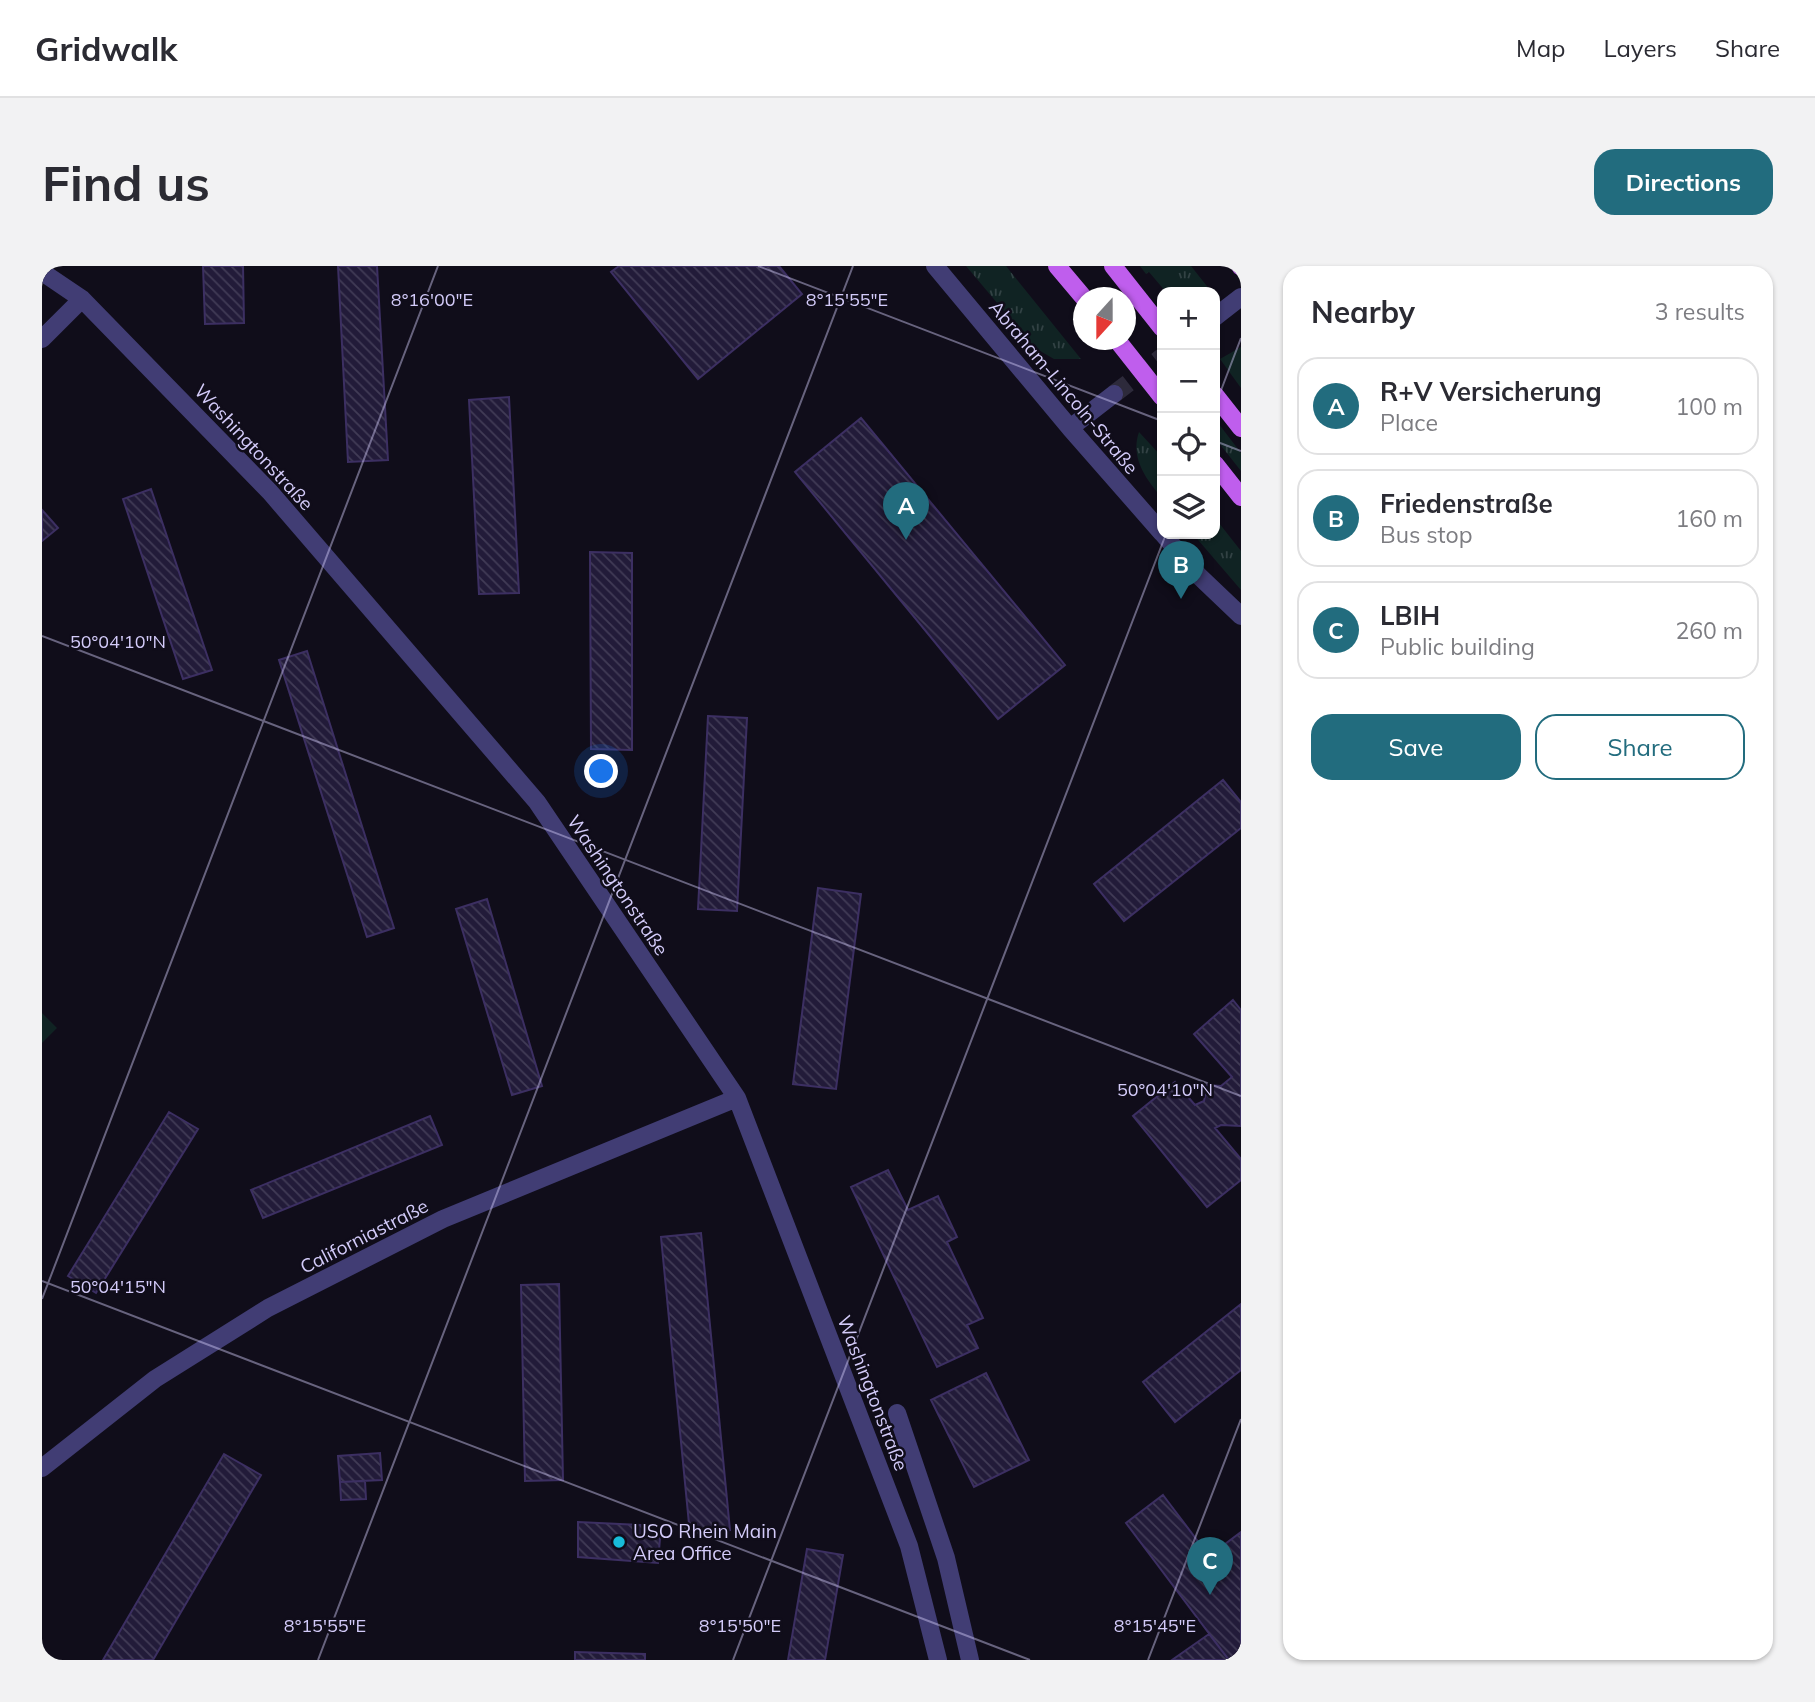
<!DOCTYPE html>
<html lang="en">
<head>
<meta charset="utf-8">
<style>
	:root { --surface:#fff; --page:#f2f2f3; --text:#2b2b33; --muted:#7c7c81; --line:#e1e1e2; --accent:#226c7e }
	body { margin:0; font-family:Mulish,sans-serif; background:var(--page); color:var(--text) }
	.controls { position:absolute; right:21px; top:21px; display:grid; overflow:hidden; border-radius:14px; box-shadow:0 2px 5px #0004 }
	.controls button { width:63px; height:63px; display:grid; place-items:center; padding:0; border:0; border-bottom:2px solid var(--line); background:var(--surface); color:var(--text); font:35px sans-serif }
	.compass { position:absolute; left:1031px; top:21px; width:63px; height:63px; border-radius:50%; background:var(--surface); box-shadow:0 2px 5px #0004; rotate:201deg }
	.you { position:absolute; left:560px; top:506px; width:24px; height:24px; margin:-18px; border:5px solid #fff; border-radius:50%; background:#1a73e8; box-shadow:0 0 0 10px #1a73e833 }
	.badge { display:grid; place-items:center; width:46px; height:46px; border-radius:50%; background:var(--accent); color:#fff; font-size:23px; font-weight:700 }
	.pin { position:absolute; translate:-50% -58px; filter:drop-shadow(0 2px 4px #0008) }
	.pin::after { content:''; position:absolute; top:37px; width:24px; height:21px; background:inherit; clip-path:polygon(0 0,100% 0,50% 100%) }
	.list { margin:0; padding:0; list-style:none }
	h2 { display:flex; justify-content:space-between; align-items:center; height:91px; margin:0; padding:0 28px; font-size:30px }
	h2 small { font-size:23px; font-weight:400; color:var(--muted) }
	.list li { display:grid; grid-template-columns:46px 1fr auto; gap:21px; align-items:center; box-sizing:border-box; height:98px; margin:0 14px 14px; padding:0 14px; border:2px solid var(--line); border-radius:21px }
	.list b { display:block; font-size:26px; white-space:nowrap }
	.list p { margin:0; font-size:23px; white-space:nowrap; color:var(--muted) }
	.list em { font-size:23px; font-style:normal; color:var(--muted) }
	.actions { display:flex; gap:14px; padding:21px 28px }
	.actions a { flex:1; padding:16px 0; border:2px solid var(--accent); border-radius:21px; text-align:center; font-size:24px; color:var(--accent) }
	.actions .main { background:var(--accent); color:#fff }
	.icon { flex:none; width:38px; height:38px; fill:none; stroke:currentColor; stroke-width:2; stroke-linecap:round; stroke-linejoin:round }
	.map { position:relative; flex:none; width:1199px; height:1394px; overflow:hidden; border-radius:21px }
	header { display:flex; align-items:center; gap:42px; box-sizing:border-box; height:98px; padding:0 35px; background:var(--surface); border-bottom:2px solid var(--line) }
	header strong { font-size:33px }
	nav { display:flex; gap:38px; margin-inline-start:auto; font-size:24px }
	.intro { display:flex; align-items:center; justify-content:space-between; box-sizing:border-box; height:168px; padding:0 42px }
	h1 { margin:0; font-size:49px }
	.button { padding:18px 32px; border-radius:21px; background:var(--accent); color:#fff; font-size:24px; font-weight:700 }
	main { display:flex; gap:42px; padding:0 42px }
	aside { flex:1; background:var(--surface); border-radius:21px; box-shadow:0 2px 5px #0004 }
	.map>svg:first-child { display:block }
	.grass { fill:url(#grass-tufts) }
	.park { fill:#102323 }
	.building { fill:url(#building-back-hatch); stroke:#3c2f62; stroke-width:2 }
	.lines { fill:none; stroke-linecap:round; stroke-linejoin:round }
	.street-tunnel { stroke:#2d2a3b; stroke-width:18; stroke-dasharray:18 9; stroke-linecap:butt }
	.street { stroke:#413d74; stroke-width:18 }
	.primary { stroke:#bf5eed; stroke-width:18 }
	.primary-bridge { stroke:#bf5eed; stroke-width:18 }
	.ticks { fill:none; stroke:#d3cbf9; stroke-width:2; stroke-opacity:0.45 }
	.poi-dot { fill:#18bcd9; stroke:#100d1a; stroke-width:2.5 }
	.labels { text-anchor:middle; stroke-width:5; stroke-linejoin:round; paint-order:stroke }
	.street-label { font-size:19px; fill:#d3cbf9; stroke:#100d1a }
	.poi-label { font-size:19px; fill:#d3cbf9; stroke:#100d1a; text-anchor:start }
	.ticks-label { font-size:18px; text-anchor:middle; fill:#d3cbf9; stroke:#100d1a; stroke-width:5; stroke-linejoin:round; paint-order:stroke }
</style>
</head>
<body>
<header>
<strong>Gridwalk</strong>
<nav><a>Map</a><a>Layers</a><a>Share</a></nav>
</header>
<div class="intro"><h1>Find us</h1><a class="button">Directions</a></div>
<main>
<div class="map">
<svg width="1199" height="1394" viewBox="0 0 1199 1394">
	<defs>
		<pattern id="grass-tufts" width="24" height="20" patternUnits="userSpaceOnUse" patternTransform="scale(1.75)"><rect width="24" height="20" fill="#102323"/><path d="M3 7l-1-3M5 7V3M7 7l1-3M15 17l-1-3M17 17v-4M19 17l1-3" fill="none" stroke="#324244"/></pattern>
		<pattern id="building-back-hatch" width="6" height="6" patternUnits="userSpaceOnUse" patternTransform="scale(1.75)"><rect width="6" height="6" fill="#221b39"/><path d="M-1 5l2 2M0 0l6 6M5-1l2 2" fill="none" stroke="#413b56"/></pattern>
	</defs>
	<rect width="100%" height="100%" fill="#100d1a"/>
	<path class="grass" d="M924 0H964L1039 93H1012L993 82Z
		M1098 0H1149L1168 24 1165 26H1124L1107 6 1104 8Z
		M1199 81V122L1178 93Z
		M1173 153 1199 187V205L1173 172Z
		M1097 166 1120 191V232C1104 213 1088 192 1097 166Z
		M1173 252 1199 285V324L1151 268H1173Z"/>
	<path class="park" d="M0 747 15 762 0 777Z"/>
	<path class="building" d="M161 0H201L202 57 163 58Z
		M296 0H335L346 194 306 196Z
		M577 0H737L760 28 656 113 569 6Z
		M467 131 477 327 437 328 427 134Z
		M819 152 1023 399 956 453 753 206Z
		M109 223 170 404 141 413 81 233Z
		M0 244 16 262 0 275Z
		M548 286 590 287V484L549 483Z
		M265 385 352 662 325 671 237 394Z
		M666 450 705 452 695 645 656 643Z
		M1181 514 1199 536V562L1082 655 1052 618Z
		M776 622 819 628 794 823 751 818Z
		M445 633 500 820 470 829 414 643Z
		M1191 734 1199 744V860L1179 859 1173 862 1199 893V914L1165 941 1091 850 1133 816 1153 839 1162 835 1165 819 1179 820 1190 811 1152 768Z
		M127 846 156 863 54 1027 26 1010Z
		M388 850 400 879 221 952 209 924Z
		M846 904 866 944 896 930 915 971 905 976 941 1052 925 1059 936 1082 895 1101 809 921Z
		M659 967 688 1264 648 1268 619 971Z
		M517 1018 521 1214 483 1215 479 1019Z
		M1199 1038V1104L1133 1156 1101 1116Z
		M944 1107 987 1194 932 1221 889 1134Z
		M338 1187 340 1214 298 1216 296 1190Z
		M182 1188 219 1209 111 1394H61Z
		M323 1215 324 1233 299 1234 298 1216Z
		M1121 1229 1167 1290 1199 1266V1394H1187L1084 1257Z
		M536 1256 619 1260 616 1297 536 1291Z
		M765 1283 801 1289 783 1394H746Z
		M1167 1368 1187 1394H1130Z
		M533 1386 603 1388V1394H533Z"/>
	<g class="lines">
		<path class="street-tunnel" d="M1072 128 1120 91"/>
		<path class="street" d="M893 0 1028 162 1120 267
			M0 6 40 33 228 226 495 536 695 832 867 1280 896 1394
			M1173 51 1199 31
			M0 73 40 33
			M1028 162 1072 128
			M1121 268 1156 309 1199 350
			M855 1147 904 1292 928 1394
			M0 1202 113 1113 226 1042 401 953 695 832"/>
		<path class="primary" d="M1015 0 1042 32
			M1071 0 1120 62
			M1198 0 1199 1
			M1173 129 1199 162
			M1173 198 1199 231"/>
		<path class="primary-bridge" d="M1075 74 1120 131"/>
	</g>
	<path class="ticks" d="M716 0 1120 155M1173 140 1199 72M1173 175 1199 185M0 370 1199 830M0 1015 988 1394M0 1033 396 0M276 1394 811 0M691 1394 1124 268M1106 1394 1199 1153"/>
	<circle class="poi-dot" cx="577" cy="1276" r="7"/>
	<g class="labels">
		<g class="street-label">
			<text transform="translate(1022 121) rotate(50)" y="7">Abraham-Lincoln-Straße</text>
			<text transform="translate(212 181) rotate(47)" y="7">Washingtonstraße</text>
			<text transform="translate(576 619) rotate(56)" y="7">Washingtonstraße</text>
			<text transform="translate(322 970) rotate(-27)" y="7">Californiastraße</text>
			<text transform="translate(831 1127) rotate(69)" y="7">Washingtonstraße</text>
		</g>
		<g class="poi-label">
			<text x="591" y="1272">USO Rhein Main<tspan x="591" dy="22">Area Office</tspan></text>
		</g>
	</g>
	<g class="ticks-label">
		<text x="390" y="40">8°16'00"E</text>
		<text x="805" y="40">8°15'55"E</text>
		<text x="76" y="382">50°04'10"N</text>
		<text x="1123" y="830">50°04'10"N</text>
		<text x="76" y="1027">50°04'15"N</text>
		<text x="283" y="1366">8°15'55"E</text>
		<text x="698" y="1366">8°15'50"E</text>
		<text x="1113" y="1366">8°15'45"E</text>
	</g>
</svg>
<div class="controls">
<button>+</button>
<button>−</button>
<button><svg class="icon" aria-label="locate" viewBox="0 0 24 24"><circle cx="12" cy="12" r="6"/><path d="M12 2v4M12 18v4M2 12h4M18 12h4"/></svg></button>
<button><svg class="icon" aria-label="layers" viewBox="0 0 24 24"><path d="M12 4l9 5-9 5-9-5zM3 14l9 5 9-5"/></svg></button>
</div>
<svg class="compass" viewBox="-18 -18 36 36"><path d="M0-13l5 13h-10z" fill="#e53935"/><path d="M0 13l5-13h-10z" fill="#7c7c81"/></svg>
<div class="you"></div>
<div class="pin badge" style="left:864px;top:274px">A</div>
<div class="pin badge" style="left:1139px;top:333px">B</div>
<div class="pin badge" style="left:1168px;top:1329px">C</div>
</div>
<aside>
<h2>Nearby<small>3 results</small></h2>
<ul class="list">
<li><span class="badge">A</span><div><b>R+V Versicherung</b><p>Place</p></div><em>100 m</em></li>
<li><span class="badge">B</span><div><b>Friedenstraße</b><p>Bus stop</p></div><em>160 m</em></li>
<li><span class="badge">C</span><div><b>LBIH</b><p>Public building</p></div><em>260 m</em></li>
</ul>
<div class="actions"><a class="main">Save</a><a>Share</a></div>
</aside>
</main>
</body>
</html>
